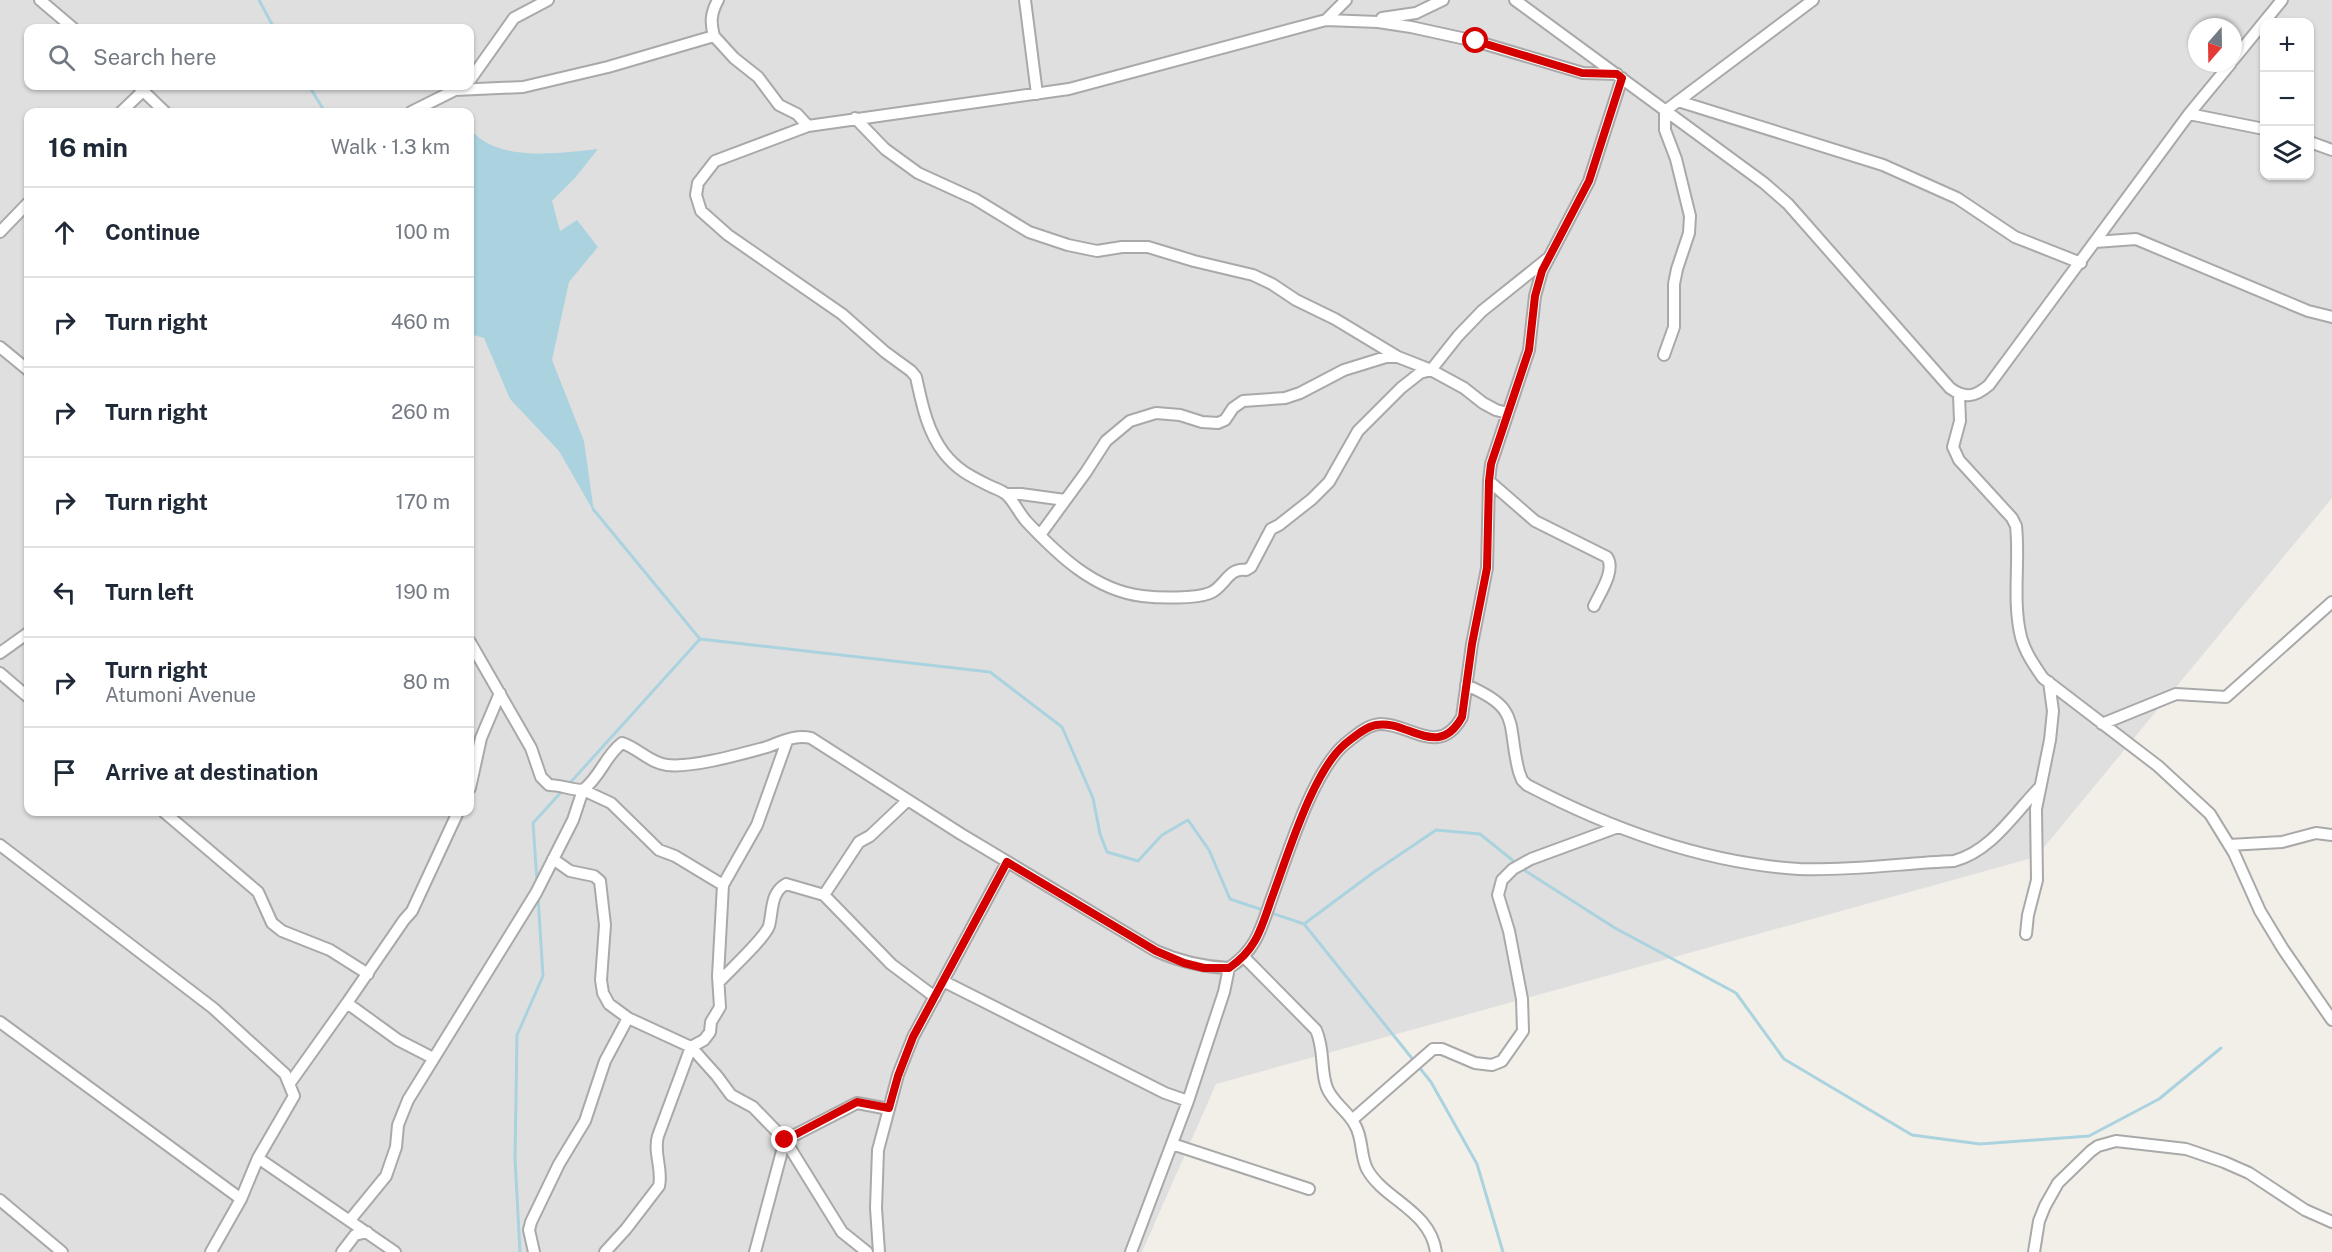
<!DOCTYPE html>
<html lang="en">
<head>
<meta charset="utf-8">
<style>
	:root { --surface:#fff; --page:#f2f2f3; --text:#1f2937; --muted:#747a83; --line:#e0e1e3 }
	body { margin:0; font-family:"Public Sans",sans-serif; background:var(--page); color:var(--text) }
	.controls { position:absolute; right:18px; top:18px; display:grid; overflow:hidden; border-radius:12px; box-shadow:0 2px 4px #0004 }
	.controls button { width:54px; height:54px; display:grid; place-items:center; padding:0; border:0; border-bottom:2px solid var(--line); background:var(--surface); color:var(--text); font:30px sans-serif }
	.compass { position:absolute; left:2188px; top:18px; width:54px; height:54px; border-radius:50%; background:var(--surface); box-shadow:0 2px 4px #0004; rotate:200deg }
	.stop { position:absolute; width:18px; height:18px; margin:-14px; border:4px solid #d40000; border-radius:50%; background:#fff }
	.stop.end { background:#d40000; border-color:#fff; box-shadow:0 2px 6px #0008 }
	.list { margin:0; padding:0; list-style:none }
	h2 { display:flex; justify-content:space-between; align-items:center; height:78px; margin:0; padding:0 24px; font-size:26px }
	h2 small { font-size:20px; font-weight:400; color:var(--muted) }
	.list li { display:grid; grid-template-columns:39px 1fr auto; gap:18px; align-items:center; box-sizing:border-box; height:90px; padding:0 24px; border-top:2px solid var(--line) }
	.list b { display:block; font-size:22px; white-space:nowrap }
	.list p { margin:0; font-size:20px; white-space:nowrap; color:var(--muted) }
	.list em { font-size:20px; font-style:normal; color:var(--muted) }
	.icon { flex:none; width:33px; height:33px; fill:none; stroke:currentColor; stroke-width:2; stroke-linecap:round; stroke-linejoin:round }
	.map { position:relative; flex:none; width:2332px; height:1252px; overflow:hidden }
	.search { position:absolute; background:var(--surface); box-shadow:0 2px 4px #0004; left:24px; top:24px; width:450px; height:66px; display:flex; align-items:center; gap:15px; box-sizing:border-box; padding:0 21px; border-radius:12px; color:var(--muted); font-size:22px }
	.panel { position:absolute; background:var(--surface); box-shadow:0 2px 4px #0004; left:24px; top:108px; width:450px; height:708px; border-radius:12px }
	.map>svg:first-child { display:block }
	.residential { fill:#e0dfdf; fill-rule:evenodd }
	.water { fill:#aad3df }
	.lines { fill:none; stroke-linecap:round; stroke-linejoin:round }
	.stream { stroke:#aad3df; stroke-width:3 }
	.minor-casing { stroke:#a9a9a9; stroke-width:14 }
	.minor { stroke:#fff; stroke-width:10 }
	.route { stroke:#d40000; stroke-width:8 }
</style>
</head>
<body>
<div class="map">
<svg width="2332" height="1252" viewBox="0 0 2332 1252">
	<rect width="100%" height="100%" fill="#f2efe9"/>
	<path class="residential" d="M0 0H2332V498L2036 857 1216 1084 1142 1252H0ZM2264 22H2310V176H2264ZM2197 27H2233V63H2197ZM28 28H470V86H28ZM28 112H470V812H28Z"/>
	<path class="water" d="M470 128C495 163 560 153 598 149L575 178 552 201 560 231 577 220 598 247 569 282 552 360 584 441 594 512 559 451 510 399 484 338 470 334Z"/>
	<g class="lines">
		<path class="stream" d="M259 0 274 28
			M309 86 325 112
			M593 509 700 639 990 672 1062 727 1093 798 1100 834 1107 852 1138 861 1162 835 1188 820 1209 850 1230 899 1304 924 1374 872 1436 830 1480 834 1516 863
			M569 784 700 639
			M1521 868 1615 928 1736 993 1784 1059 1912 1135 1980 1144 2089 1136 2159 1099 2221 1048
			M537 881 533 823 564 789
			M1304 924 1431 1082 1477 1164 1503 1252
			M520 1252 515 1158 517 1035 543 976 538 897"/>
		<g class="minor-casing">
			<path id="minor" d="M40 0 73 28
				M1025 0 1037 94
				M1515 0 1764 183 1788 204 1950 388C1965 399 1975 397 1989 385L2189 114 2231 63
				M1382 18 1416 13 1443 0
				M1326 20 1346 0
				M714 36C710 22 711 13 718 0
				M2233 60 2282 0
				M470 80 514 18 548 0
				M138 86 165 112
				M1678 101 1883 165 1957 198 2015 237 2081 263
				M121 112 144 90
				M411 112 455 90 523 87 608 67 714 36 734 58 758 77 779 105 797 114 808 126 1069 89 1326 20 1378 22 1411 27 1475 41 1583 73 1617 74
				M2189 114 2264 129
				M855 118 885 149 918 173 975 199 1029 232 1068 245 1097 251 1122 247H1148L1194 261 1253 275 1272 284 1296 300 1335 319 1398 357
				M808 126 715 161 698 183 696 195 701 211 728 235 842 314 885 352 911 371 916 377C922 404 927 431 944 453 958 471 972 477 992 487 997 489 1003 491 1007 495 1015 503 1019 513 1026 521 1058 555 1094 590 1142 596 1159 598 1195 599 1210 593 1225 587 1228 567 1246 570L1251 567 1271 529 1279 525 1312 499 1329 482 1358 431 1401 388 1420 373 1431 370 1458 336 1482 311 1547 259
				M2310 142 2332 150
				M0 232 28 203
				M2095 242 2136 239 2308 311 2332 317
				M0 347 28 370
				M1664 355 1674 327V284L1677 269 1689 233 1690 216 1676 159 1665 130V111L1813 0
				M1959 395 1960 421 1953 447 1959 460 2012 518 2016 526C2020 562 2012 600 2021 637 2025 652 2034 665 2043 678L2158 766 2210 814 2234 853 2260 911 2283 949 2332 1020
				M1489 481 1535 521 1607 557C1616 570 1600 593 1594 606
				M1006 494H1021L1065 500
				M1040 535 1086 472 1106 441 1130 421 1156 413 1180 415 1202 422 1218 423 1225 420 1233 408 1243 401 1285 398 1300 393 1344 370 1386 357H1398L1431 370 1464 388 1483 403 1496 410 1507 413
				M470 642 531 748 541 777 549 785C561 785 571 790 583 790 601 776 605 756 622 743 638 748 650 763 667 765 693 768 741 754 767 747 781 742 796 734 811 738L961 834 1156 951C1181 962 1202 967 1229 968L1224 992 1188 1101 1131 1252
				M0 653 28 633
				M0 673 28 697
				M1466 685C1523 709 1506 723 1519 772L1522 780 1527 785C1611 829 1704 863 1799 869 1851 871 1903 863 1954 861 1991 851 2013 815 2039 788
				M2102 724 2176 694 2226 697 2332 602
				M470 788 481 738 500 693
				M164 812 258 892 272 923 282 931 330 950 368 974
				M0 845 213 1008 285 1074 294 1096 258 1158 241 1199 211 1252
				M2229 845 2282 842 2316 833 2332 835
				M553 859 570 871 594 876 600 881 605 925 601 980 603 993 609 1004 628 1018 691 1047 717 1076 731 1095 753 1107 785 1140 842 1232 867 1252
				M824 895 891 964 935 997
				M2026 934 2028 915 2037 880 2036 809 2050 740 2053 711 2049 682
				M1244 957 1316 1030C1325 1050 1320 1070 1327 1088 1333 1103 1348 1111 1355 1125 1363 1138 1360 1155 1367 1169 1384 1200 1430 1210 1436 1252
				M1229 968C1256 950 1261 929 1271 900 1287 857 1312 772 1345 744 1355 736 1368 724 1381 724 1411 724 1439 758 1462 717L1472 644 1487 568 1489 481 1491 464 1529 350 1535 296 1542 271 1589 181 1622 78
				M943 981 1165 1093 1188 1101
				M719 982C729 971 765 938 769 926 773 911 770 893 786 884L824 895 859 842 870 836 908 800
				M347 1003 404 920 412 911 458 812
				M0 1022 241 1199
				M290 1083 347 1003 398 1040 433 1058
				M1352 1120 1433 1049H1442L1475 1063 1492 1065 1502 1061 1523 1031 1522 999 1509 931 1498 895 1502 880 1513 869 1531 859 1618 827
				M1172 1144 1309 1189
				M258 1158 395 1252
				M0 1200 62 1252
				M350 1220 386 1176 396 1147 398 1125 408 1100 536 893 573 820 583 790 611 803 659 850 675 856 723 885
				M342 1252 355 1235 367 1232
				M534 1252 529 1230 531 1222 559 1164 585 1121 605 1061 628 1018
				M605 1252 626 1229 659 1186C663 1169 653 1153 658 1136L691 1047 704 1040 710 1032 711 1022 720 1007 718 976 723 885 757 825 787 741
				M755 1252 785 1140 857 1103 889 1109
				M879 1252 876 1208 878 1150 898 1075 913 1037 1007 862
				M2034 1252 2039 1221 2045 1206 2058 1183 2091 1151 2098 1146 2116 1141 2186 1149 2224 1162 2249 1173 2305 1210 2332 1222"/>
		</g>
		<use href="#minor" class="minor"/>
	</g>
	<g class="lines">
		<path class="route" d="M785 1140 857 1102 889 1108 898 1076 913 1037 1007 862 1156 951 1184 963 1204 968H1229C1256 950 1261 929 1271 900 1287 858 1312 772 1345 744 1354 737 1365 727 1376 725 1407 719 1438 761 1462 717L1472 644 1487 568 1489 481 1491 464 1529 350 1535 296 1542 271 1589 181 1622 78 1617 74 1582 73 1476 41"/>
	</g>
</svg>
<div class="controls">
<button>+</button>
<button>−</button>
<button><svg class="icon" aria-label="layers" viewBox="0 0 24 24"><path d="M12 4l9 5-9 5-9-5zM3 14l9 5 9-5"/></svg></button>
</div>
<svg class="compass" viewBox="-18 -18 36 36"><path d="M0-13l5 13h-10z" fill="#e53935"/><path d="M0 13l5-13h-10z" fill="#747a83"/></svg>
<div class="stop" style="left:1476px;top:41px"></div>
<div class="stop end" style="left:785px;top:1140px"></div>
<div class="search"><svg class="icon" aria-label="search" viewBox="0 0 24 24"><circle cx="10" cy="10" r="6"/><path d="M15 15l6 6"/></svg>Search here</div>
<section class="panel">
<h2>16 min<small>Walk · 1.3 km</small></h2>
<ul class="list">
<li><svg class="icon" aria-label="ahead" viewBox="0 0 24 24"><path d="M12 20V5M6 11l6-6 6 6"/></svg><div><b>Continue</b></div><em>100 m</em></li>
<li><svg class="icon" aria-label="right" viewBox="0 0 24 24"><path d="M7 20v-9h11M14 6l5 5-5 5"/></svg><div><b>Turn right</b></div><em>460 m</em></li>
<li><svg class="icon" aria-label="right" viewBox="0 0 24 24"><path d="M7 20v-9h11M14 6l5 5-5 5"/></svg><div><b>Turn right</b></div><em>260 m</em></li>
<li><svg class="icon" aria-label="right" viewBox="0 0 24 24"><path d="M7 20v-9h11M14 6l5 5-5 5"/></svg><div><b>Turn right</b></div><em>170 m</em></li>
<li><svg class="icon" aria-label="left" viewBox="0 0 24 24"><path d="M17 20v-9H6M10 6l-5 5 5 5"/></svg><div><b>Turn left</b></div><em>190 m</em></li>
<li><svg class="icon" aria-label="right" viewBox="0 0 24 24"><path d="M7 20v-9h11M14 6l5 5-5 5"/></svg><div><b>Turn right</b><p>Atumoni Avenue</p></div><em>80 m</em></li>
<li><svg class="icon" aria-label="arrive" viewBox="0 0 24 24"><path d="M6 21V4h12l-3 4 3 4H6"/></svg><div><b>Arrive at destination</b></div></li>
</ul>
</section>
</div>
</body>
</html>
